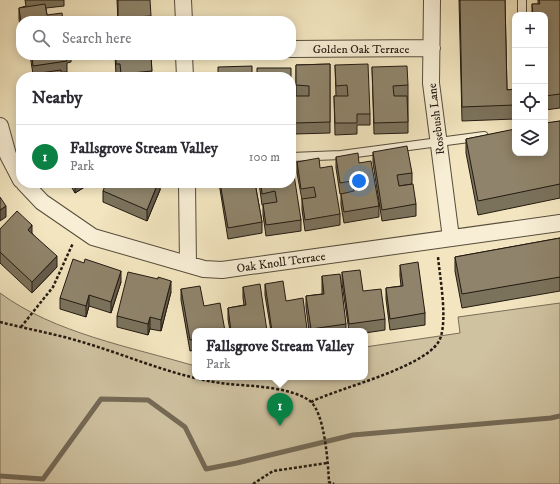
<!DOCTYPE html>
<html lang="en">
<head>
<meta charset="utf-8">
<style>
	:root { --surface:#fff; --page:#f7f7f7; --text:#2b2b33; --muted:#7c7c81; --line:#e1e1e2; --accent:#0b8043 }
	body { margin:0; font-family:"IM FELL DW Pica",serif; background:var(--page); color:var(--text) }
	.controls { position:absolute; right:12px; top:12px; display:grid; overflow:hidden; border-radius:8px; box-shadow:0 2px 10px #0003 }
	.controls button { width:36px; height:36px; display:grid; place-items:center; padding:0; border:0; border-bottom:1px solid var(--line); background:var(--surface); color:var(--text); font:20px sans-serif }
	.you { position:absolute; left:359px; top:181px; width:14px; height:14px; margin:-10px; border:3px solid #fff; border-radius:50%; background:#1a73e8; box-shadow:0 0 0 6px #1a73e833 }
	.badge { display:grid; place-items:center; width:26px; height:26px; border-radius:50%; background:var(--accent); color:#fff; font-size:13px; font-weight:700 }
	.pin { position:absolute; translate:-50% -33px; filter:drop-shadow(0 1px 2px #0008) }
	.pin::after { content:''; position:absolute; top:21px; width:14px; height:12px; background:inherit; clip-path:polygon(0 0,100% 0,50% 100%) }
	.popup { position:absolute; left:192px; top:328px; width:176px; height:52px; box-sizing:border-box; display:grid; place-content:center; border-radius:8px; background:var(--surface); filter:drop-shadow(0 1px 3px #0005); font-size:13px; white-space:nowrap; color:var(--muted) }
	.popup b { font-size:15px; color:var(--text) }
	.popup::after { content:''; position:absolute; left:50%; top:100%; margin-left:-8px; border:8px solid transparent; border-top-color:var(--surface) }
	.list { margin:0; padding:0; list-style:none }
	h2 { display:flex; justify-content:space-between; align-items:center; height:52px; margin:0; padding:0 16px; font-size:17px }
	h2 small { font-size:13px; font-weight:400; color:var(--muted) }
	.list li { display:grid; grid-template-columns:26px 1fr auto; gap:12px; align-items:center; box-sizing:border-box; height:64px; padding:0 16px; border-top:1px solid var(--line) }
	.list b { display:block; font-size:15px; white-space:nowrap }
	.list p { margin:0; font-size:13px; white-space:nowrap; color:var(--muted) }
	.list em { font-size:13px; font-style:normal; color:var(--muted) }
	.icon { flex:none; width:22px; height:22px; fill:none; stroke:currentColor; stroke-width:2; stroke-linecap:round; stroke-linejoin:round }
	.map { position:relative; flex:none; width:560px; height:484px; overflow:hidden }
	.search { position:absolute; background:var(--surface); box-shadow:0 2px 10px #0003; left:16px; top:16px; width:280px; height:44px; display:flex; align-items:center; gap:10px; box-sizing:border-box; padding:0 14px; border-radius:16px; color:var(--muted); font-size:15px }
	.panel { position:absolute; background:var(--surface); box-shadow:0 2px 10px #0003; left:16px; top:72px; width:280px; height:116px; border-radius:16px }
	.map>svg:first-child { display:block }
	.green { fill:#cfc2a1; stroke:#796e59 }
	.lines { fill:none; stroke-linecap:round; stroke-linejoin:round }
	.stream { stroke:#756a56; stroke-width:5 }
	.lane-casing { stroke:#574d3c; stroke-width:10 }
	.street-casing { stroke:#574d3c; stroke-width:18 }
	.path { stroke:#231a11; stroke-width:2.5; stroke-dasharray:3 2; stroke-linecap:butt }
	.lane { stroke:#f7eed5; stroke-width:8 }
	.street { stroke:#f7eed5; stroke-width:16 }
	.wall { fill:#7b725c; stroke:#231a11 }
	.shaded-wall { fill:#645c4b; stroke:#231a11 }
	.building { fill:#8f846b; stroke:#231a11 }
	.labels { text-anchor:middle; stroke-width:3.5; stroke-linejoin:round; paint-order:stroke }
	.street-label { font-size:12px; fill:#231a11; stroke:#f7eed5 }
</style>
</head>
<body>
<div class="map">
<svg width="560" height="484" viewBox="0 0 560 484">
	<rect width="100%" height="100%" fill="#f2e5bf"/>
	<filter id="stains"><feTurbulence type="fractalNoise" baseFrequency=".005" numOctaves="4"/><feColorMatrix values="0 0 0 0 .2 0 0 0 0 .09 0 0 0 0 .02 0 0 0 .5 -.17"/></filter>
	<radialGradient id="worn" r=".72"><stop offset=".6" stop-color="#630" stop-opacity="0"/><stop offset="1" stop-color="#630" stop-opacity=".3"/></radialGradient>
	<path class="green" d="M0 293C54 333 131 347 195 366V377H365V347L460 333 458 317 560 303V484H0Z"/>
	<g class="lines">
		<path class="stream" d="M0 476 43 479 101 399 148 400 185 427 206 469 237 463 353 435 551 418 560 416"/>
		<g class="lane-casing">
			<path id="lane" d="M522 0V15
				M291 157 341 155 484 136"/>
		</g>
		<g class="street-casing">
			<path id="street" d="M183 0 184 21
				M432 0 431 83 451 238
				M291 49 432 48
				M184 55 185 77
				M0 126 8 155 21 180
				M24 183 42 202 93 237 204 269 222 270 560 223
				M187 183 188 264"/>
		</g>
		<path class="path" d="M0 322C27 329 56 334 82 342 130 356 177 378 228 384 251 386 291 387 310 401 325 413 328 464 329 482L334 484
			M21 327 53 287 73 243
			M311 402C340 387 434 366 441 336 447 316 440 278 438 257
			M253 484 273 471 327 463"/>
		<use href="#lane" class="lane"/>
		<use href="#street" class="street"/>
	</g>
	<path class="wall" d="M25 0H64V6L46 8 47 15 21 21V33L19 19V8L26 6Z
		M117 0 151 16V21H118Z
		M459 0H505L507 90 515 89V119L462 121Z
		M538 0H560V108L545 110V15H532V4H538Z
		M30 55H71V62L67 63V72L33 74Z
		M115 55H151L152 77H120V75H116Z
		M330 64V133L295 134V96H296V65Z
		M335 65 370 114V125H357V134L335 135 334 96H336Z
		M372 67 408 85V133L374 134Z
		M560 121V198L478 215 466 153V139Z
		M373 152 412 173V184L399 186 416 204V216L382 221 373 163Z
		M336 157 359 163 379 206V217L344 223 341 205V194H340L336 168Z
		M297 162 320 168 340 214V225L305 231 302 210V200L297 173Z
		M69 183H91L75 193Z
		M160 183V190L147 221 103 202V191Z
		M219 183H255L262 222V233L228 239Z
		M259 183H291L301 220V231L266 236 263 215V205H262Z
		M0 229 32 233 57 267 32 293 0 263Z
		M560 238V291L462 308 455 271V257Z
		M400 265 425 313V325L390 330 386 299V288L401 286 400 276Z
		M342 272 363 291 385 319V330L365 333V331H349L342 283Z
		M322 276 346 324V331H309L306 307V296L322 294Z
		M121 282 111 313 89 306 86 317 60 309V298Z
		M265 284 286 301 307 329V331H271L265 295Z
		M243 287 267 331H230L228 319V308L244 305 243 298Z
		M181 289 195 331V350L190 351 181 300Z
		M171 292 161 331 150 329 148 335 117 327V316Z"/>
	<path class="shaded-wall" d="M75 183H91L75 193Z
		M158 183H160V190L147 221V210Z
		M6 206V217L0 221V210Z
		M32 225V236L28 230Z
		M57 256V267L32 293V282Z
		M121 271V282L111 313V302Z
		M171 281V292L161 331V320Z
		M89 295V306L86 317V306Z
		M150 317V329L148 335V324Z"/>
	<path class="building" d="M118 0H150L151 16 118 18Z
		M460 0H505L507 90 515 89V105L462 107Z
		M539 0H560V94L545 96V15H533L532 4H540Z
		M45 4 47 15 62 13 63 21H21V22L19 8Z
		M32 55H66L67 61 33 66Z
		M116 55H151L152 71 121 74 120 64H116Z
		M330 64V122L295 123V96H309V86L296 85V65Z
		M368 64 370 114H357V123H335L334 96H348L347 85 336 86 335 65Z
		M252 66V77H218V67Z
		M407 66 408 85 393 86 394 96H407L408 122 374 123 372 67Z
		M257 68H291V124V77H257Z
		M61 70 62 77H26V75Z
		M560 121V184L478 201 466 139 515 129V153H545V123Z
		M407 146 412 173 397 175 399 186 413 184 416 204 382 210 373 152Z
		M358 153 359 163 371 161 379 206 344 212 341 194 354 191 352 181 340 183 336 157Z
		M319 158 320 168 332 166 340 214 305 220 302 199 316 197 314 187 301 189 297 162Z
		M291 162H292L301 220 266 225 263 204 277 202 275 191 262 194 261 183H291Z
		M106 183H158L147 210 103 191Z
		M220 183H255L262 222 228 228Z
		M0 197 6 206 0 210Z
		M17 211 32 225 28 230 57 256 32 282 0 252V229Z
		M560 238V277L462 294 455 257Z
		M73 259 84 263 85 259 121 271 111 302 89 295 86 306 60 298Z
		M418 262 425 313 390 319 386 288 403 286 400 265Z
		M360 270 363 291 381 289 385 319 349 324 342 272Z
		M128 272 158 279V277L171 281 161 320 150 317 148 324 117 316Z
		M340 274 346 324 311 329 306 296 324 294 322 276Z
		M283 281 286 301 303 298 307 329 297 331H272L265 284Z
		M260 284 267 331H231L228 308 246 305 243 287Z
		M200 286 204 306 220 303 225 331H195V339L190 340 181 289Z"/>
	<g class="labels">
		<g class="street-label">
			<text x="361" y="53">Golden Oak Terrace</text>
			<text transform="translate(436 119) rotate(-97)" y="4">Rosebush Lane</text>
			<text transform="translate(281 262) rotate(-8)" y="4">Oak Knoll Terrace</text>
		</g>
	</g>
	<rect width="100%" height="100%" filter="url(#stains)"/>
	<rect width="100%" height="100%" fill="url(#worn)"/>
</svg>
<div class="controls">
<button>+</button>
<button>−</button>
<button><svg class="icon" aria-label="locate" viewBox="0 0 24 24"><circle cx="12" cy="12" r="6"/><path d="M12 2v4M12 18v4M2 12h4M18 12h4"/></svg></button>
<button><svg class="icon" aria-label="layers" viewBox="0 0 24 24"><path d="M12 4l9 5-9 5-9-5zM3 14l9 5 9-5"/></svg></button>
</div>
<div class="you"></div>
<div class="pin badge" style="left:280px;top:426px">1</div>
<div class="popup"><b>Fallsgrove Stream Valley</b>Park</div>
<div class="search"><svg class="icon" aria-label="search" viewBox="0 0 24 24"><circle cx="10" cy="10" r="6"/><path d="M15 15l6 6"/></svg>Search here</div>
<section class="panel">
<h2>Nearby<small></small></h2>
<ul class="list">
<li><span class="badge">1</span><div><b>Fallsgrove Stream Valley</b><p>Park</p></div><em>100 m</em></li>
</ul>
</section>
</div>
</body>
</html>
